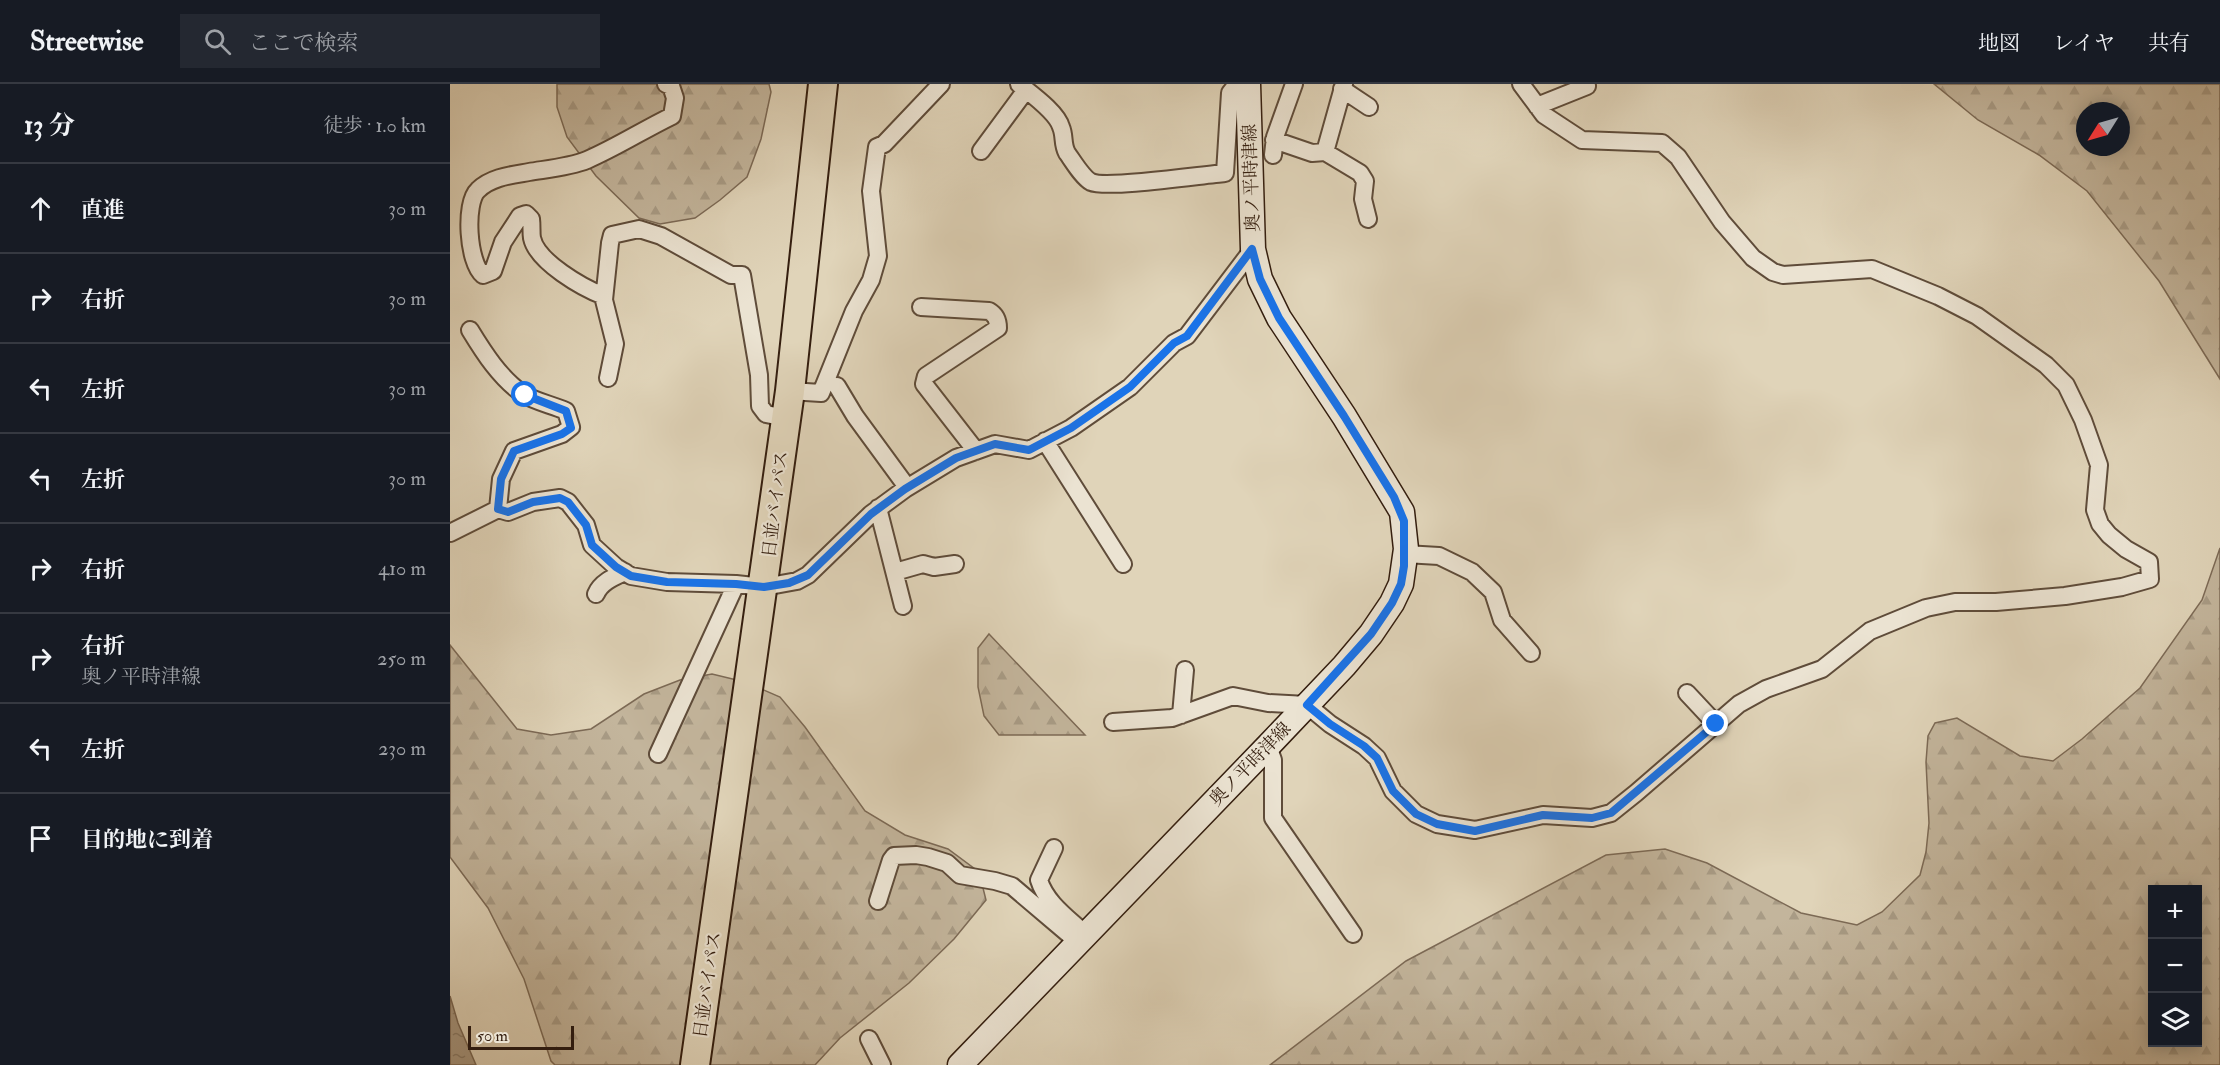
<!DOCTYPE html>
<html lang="ja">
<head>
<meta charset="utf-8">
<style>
	:root { --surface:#171b24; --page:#242831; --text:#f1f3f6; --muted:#9ea1a6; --line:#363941 }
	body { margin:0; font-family:"IM FELL Double Pica","Noto Serif JP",serif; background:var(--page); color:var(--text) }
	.controls { position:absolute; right:18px; bottom:18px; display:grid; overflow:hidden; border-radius:0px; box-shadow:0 3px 15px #0003 }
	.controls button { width:54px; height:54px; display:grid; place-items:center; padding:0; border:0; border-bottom:2px solid var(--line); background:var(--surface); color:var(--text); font:30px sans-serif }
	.compass { position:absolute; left:1626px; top:18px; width:54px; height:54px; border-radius:50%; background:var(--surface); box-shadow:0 3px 15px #0003; rotate:233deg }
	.scale { position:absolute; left:18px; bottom:15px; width:106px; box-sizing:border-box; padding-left:6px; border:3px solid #341e0f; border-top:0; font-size:16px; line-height:21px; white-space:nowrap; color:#341e0f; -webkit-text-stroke:4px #ebe3d2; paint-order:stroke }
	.stop { position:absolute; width:18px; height:18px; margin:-14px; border:4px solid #1a73e8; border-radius:50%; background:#fff }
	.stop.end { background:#1a73e8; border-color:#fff; box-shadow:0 2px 6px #0008 }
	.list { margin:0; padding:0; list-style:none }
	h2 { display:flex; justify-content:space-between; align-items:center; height:78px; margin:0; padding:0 24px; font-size:26px }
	h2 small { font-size:20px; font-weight:400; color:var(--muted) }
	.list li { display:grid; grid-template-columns:39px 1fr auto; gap:18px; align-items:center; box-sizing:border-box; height:90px; padding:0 24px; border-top:2px solid var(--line) }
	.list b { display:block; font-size:22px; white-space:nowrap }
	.list p { margin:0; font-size:20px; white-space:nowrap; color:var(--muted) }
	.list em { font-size:20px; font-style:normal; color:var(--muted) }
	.icon { flex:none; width:33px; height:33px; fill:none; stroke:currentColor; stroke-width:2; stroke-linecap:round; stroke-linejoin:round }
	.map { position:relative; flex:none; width:1770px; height:981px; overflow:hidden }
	header { display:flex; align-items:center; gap:36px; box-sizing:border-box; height:84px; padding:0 30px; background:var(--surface); border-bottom:2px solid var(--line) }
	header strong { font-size:28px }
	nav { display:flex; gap:33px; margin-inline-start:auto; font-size:21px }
	.search { width:420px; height:54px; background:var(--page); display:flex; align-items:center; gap:15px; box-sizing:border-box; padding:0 21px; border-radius:0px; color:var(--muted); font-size:22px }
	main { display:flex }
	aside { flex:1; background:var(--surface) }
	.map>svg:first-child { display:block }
	.forest { fill:url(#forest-firs); stroke:#7c6a56; stroke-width:1.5; fill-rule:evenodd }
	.water { fill:url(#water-ripples); stroke:#786652; stroke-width:1.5 }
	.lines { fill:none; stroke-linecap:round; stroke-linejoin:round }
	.minor-casing { stroke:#5f4c3a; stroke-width:20 }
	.secondary-casing { stroke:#341e0f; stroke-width:27 }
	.trunk-casing { stroke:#341e0f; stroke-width:32 }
	.minor { stroke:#ebe3d2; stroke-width:16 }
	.secondary { stroke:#ebe3d2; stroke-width:24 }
	.trunk { stroke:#e0d4b9; stroke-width:28 }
	.route { stroke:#1a73e8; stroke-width:8 }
	.labels { text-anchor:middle; stroke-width:4.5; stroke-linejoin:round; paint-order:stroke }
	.street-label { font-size:18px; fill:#341e0f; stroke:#ebe3d2 }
</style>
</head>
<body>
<header>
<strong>Streetwise</strong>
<div class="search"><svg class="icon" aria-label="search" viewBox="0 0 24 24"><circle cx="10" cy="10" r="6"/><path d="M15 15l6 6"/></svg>ここで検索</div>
<nav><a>地図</a><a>レイヤ</a><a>共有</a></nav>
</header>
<main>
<aside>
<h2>13 分<small>徒歩 · 1.0 km</small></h2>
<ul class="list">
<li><svg class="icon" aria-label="ahead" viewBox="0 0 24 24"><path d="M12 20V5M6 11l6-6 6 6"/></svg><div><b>直進</b></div><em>30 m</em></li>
<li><svg class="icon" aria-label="right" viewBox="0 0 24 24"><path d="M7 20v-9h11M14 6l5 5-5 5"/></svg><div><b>右折</b></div><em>30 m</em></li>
<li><svg class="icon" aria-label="left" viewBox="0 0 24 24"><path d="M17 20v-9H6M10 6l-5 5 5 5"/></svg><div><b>左折</b></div><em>30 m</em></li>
<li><svg class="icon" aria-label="left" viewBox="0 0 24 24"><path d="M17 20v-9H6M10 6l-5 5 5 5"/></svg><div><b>左折</b></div><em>30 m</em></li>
<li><svg class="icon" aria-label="right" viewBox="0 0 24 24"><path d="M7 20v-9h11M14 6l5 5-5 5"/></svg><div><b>右折</b></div><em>410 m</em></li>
<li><svg class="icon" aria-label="right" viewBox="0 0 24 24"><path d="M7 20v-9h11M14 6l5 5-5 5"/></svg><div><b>右折</b><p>奥ノ平時津線</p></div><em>250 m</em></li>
<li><svg class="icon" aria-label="left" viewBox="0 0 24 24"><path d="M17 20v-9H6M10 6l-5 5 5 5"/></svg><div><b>左折</b></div><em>230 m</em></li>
<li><svg class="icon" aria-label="arrive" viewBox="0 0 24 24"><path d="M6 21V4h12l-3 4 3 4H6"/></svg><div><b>目的地に到着</b></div></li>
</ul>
</aside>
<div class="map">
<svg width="1770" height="981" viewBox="0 0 1770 981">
	<defs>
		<pattern id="forest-firs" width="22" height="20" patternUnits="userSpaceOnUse" patternTransform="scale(1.5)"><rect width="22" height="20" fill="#c3b59c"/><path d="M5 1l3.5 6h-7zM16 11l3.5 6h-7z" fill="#a89b85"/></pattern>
		<pattern id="water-ripples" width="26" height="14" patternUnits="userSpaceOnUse" patternTransform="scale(1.5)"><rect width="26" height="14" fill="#a6967f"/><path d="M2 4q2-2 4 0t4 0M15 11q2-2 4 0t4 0" fill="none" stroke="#887a66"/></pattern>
	</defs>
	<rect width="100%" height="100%" fill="#e0d4b9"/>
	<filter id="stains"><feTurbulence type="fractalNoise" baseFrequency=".00333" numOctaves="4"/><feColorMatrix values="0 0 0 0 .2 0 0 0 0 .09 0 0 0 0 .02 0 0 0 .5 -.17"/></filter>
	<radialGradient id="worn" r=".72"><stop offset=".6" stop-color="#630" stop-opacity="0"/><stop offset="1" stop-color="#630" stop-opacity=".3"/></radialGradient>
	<path class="forest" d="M107 0H319L321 8 311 55 297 93 270 116 245 134 210 140 189 134 146 92 117 53 107 23Z
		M1484 0H1770V295L1709 197 1637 107 1589 71 1528 36ZM1635 27H1671V63H1635Z
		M1770 464V981H820L956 877 1156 771 1215 765 1257 779 1351 829 1407 841 1432 828 1470 791 1476 768 1479 739 1476 678 1478 652 1485 639 1507 634 1570 672 1603 677 1632 655 1690 604 1752 516ZM1702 806H1748V958H1702Z
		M539 550 635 651H549L534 632 528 603V564Z
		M0 561 67 645 101 651 141 645 194 610 230 596 262 590 295 598 330 613 355 643 415 727 455 751 498 765 529 788 536 816 504 855 459 899 390 954 365 981H105L101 977 74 895 38 824 0 773Z"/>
	<path class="water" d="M0 912 8 939 26 981H0Z"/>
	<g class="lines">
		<g class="minor-casing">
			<path id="minor" d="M569 0C581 10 607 28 611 43 615 52 612 60 617 69 623 77 632 93 641 98 657 105 751 91 775 89L780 9 787 0
				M892 5 919 23
				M1087 22 1137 2
				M824 56 862 69 875 68 910 89 915 97 913 115 918 135
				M531 67 576 6
				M875 68 894 0
				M823 71 825 53 844 0
				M154 212C133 204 87 178 82 154 81 148 82 142 81 135L76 130 70 132 53 158 43 187 33 191C18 179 14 119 28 106 41 93 62 91 79 88 97 85 120 83 137 76 167 63 193 46 222 32L225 14 221 2 216 0
				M471 223 539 227C546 231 548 236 548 244L476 292 474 300 526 367
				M20 246C34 269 50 294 73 310 86 318 103 321 116 327L121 343 112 350 64 367 51 395 48 425 58 428 83 418 110 414 118 418 136 441 142 461 166 483 181 492 217 498 286 500 314 503 347 497 358 491 421 430 455 405 506 374 545 360 579 366 621 344 680 303 724 259 737 252 803 165
				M158 294 165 260 154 216 160 159 162 151 189 145 211 152 281 191H292L309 291 310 322 316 330 336 334
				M387 302 405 332 457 403
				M340 307 371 309 404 227 421 196 428 172 421 107 427 63 434 60 491 0
				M595 357 673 480
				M428 424 453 522
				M0 449 48 425
				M955 470 989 472 1022 488 1043 508 1052 536 1081 569
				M445 488 473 480 484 483 505 480
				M146 510C151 498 164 493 175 488
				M1237 609 1266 640
				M731 631 735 586
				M663 638 722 634 783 612 818 619 857 621 880 640 914 662 927 674 943 707 966 730 987 740 1025 746 1093 731 1142 734 1161 729 1186 709 1289 620 1316 605 1372 585 1420 547 1476 524 1505 518H1546L1615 512 1672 503 1700 495 1699 478 1676 465 1659 451 1650 440 1645 426 1649 381 1633 336 1616 301 1596 281 1527 232 1488 212 1422 185 1333 191 1323 188 1303 174 1272 138 1228 73 1212 59 1132 56 1094 31 1071 0
				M818 662 823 676V734L903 850
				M208 670 286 500
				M604 764 589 796C596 819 618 834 635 850
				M428 817 441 776 444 772 466 771 478 773 497 779 510 791 545 797 562 802 628 858
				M419 955 432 981"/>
		</g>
		<g class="secondary-casing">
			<path id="secondary" d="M510 981 818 662 894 582 921 550 942 519 951 500 956 465 952 428 894 332 829 234 810 195 803 165 798 0"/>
		</g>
		<g class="trunk-casing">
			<path id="trunk" d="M245 981 340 307 373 0"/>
		</g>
		<use href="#minor" class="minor"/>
		<use href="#secondary" class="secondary"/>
		<use href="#trunk" class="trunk"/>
	</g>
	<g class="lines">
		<path class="route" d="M75 311 116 327 121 344 112 350 64 367 51 395 48 425 58 428 83 418 110 414 118 418 136 441 142 461 166 483 181 492 217 498 286 500 314 503 339 499 358 491 421 430 455 405 506 374 545 360 579 366 621 344 680 303 724 259 737 252 802 165 810 195 829 234 894 332 944 413 954 437V482L951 500 942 519 921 550 857 621 880 640 914 662 927 674 943 707 966 730 987 740 1025 747 1093 731 1142 734 1161 729 1266 640"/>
	</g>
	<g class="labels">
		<g class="street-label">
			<text transform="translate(801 94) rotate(-92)" y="6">奥ノ平時津線</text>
			<text transform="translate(325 420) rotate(-83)" y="6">日並バイパス</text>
			<text transform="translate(800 680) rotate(-46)" y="6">奥ノ平時津線</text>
			<text transform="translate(257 901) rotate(-82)" y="6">日並バイパス</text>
		</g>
	</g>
	<rect width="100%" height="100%" filter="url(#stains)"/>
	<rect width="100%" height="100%" fill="url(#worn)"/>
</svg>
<div class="controls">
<button>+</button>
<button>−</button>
<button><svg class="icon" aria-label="layers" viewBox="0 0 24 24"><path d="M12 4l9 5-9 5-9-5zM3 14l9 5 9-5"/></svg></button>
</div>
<svg class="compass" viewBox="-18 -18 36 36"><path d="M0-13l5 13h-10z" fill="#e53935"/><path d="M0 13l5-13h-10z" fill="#9ea1a6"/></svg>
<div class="scale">50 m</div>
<div class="stop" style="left:75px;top:311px"></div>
<div class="stop end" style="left:1266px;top:640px"></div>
</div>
</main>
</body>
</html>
